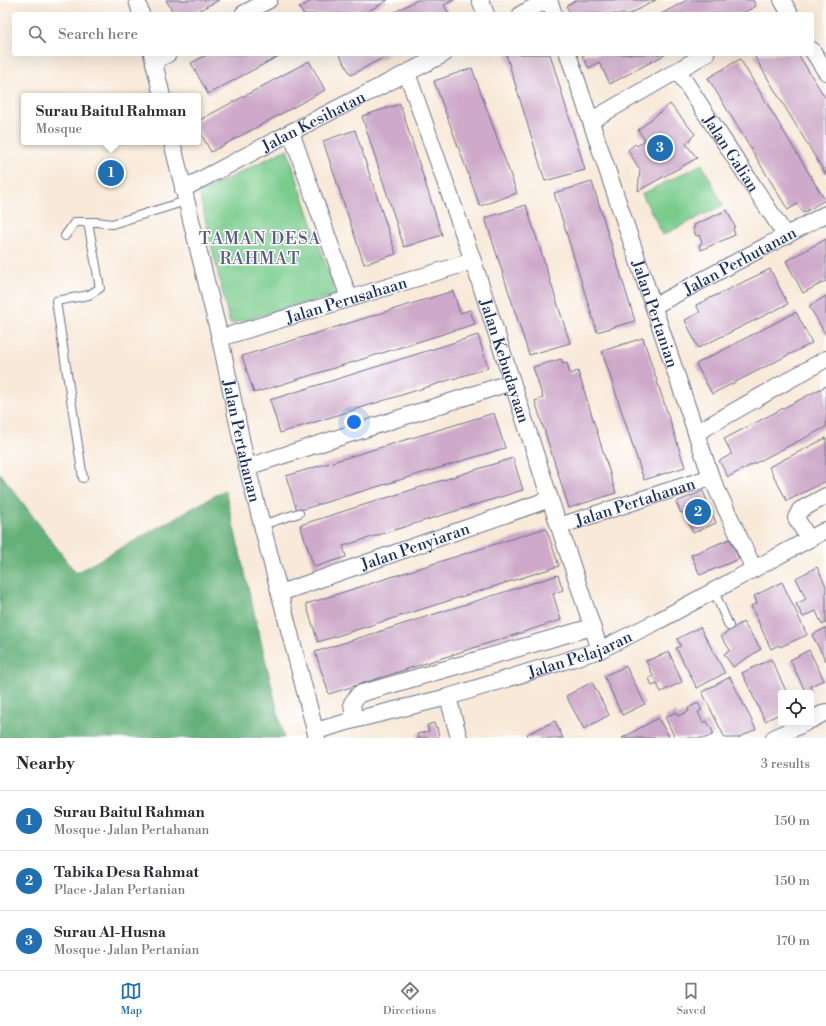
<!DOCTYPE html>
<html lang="en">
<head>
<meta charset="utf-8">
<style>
	:root { --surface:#fff; --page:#f2f2f3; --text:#2b2b33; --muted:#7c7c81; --line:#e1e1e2; --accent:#1f6fb2 }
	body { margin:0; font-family:"Libre Bodoni",serif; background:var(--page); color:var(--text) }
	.controls { position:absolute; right:12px; bottom:12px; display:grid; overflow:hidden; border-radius:4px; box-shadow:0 4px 16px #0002 }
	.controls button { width:36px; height:36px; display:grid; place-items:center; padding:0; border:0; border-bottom:1px solid var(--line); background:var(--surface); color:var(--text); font:20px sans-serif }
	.you { position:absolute; left:354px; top:422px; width:14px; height:14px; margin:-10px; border:3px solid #fff; border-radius:50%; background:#1a73e8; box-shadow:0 0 0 6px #1a73e833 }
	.badge { display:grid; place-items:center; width:26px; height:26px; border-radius:50%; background:var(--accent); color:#fff; font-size:13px; font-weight:700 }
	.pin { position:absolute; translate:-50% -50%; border:2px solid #fff; box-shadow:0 1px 4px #0006 }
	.popup { position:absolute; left:21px; top:93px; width:180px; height:52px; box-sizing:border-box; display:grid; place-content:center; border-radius:4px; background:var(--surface); filter:drop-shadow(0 1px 3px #0005); font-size:13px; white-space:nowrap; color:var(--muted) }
	.popup b { font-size:15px; color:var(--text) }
	.popup::after { content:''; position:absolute; left:50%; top:100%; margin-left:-8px; border:8px solid transparent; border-top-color:var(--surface) }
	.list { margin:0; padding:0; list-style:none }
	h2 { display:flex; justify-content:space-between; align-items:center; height:52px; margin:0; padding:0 16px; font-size:17px }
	h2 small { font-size:13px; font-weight:400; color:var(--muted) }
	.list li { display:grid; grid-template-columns:26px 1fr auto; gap:12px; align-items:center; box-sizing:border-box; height:60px; padding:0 16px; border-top:1px solid var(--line) }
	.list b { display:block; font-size:15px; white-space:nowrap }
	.list p { margin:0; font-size:13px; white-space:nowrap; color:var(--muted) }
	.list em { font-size:13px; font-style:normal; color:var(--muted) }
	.icon { flex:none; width:22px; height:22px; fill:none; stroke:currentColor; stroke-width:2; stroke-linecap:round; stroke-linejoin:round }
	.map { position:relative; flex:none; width:826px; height:738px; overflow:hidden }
	.search { position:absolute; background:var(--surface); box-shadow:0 4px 16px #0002; left:12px; right:12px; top:12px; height:44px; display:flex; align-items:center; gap:10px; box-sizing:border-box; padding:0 14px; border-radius:4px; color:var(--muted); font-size:15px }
	.sheet { height:232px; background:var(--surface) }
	nav { display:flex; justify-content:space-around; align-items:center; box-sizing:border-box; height:56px; border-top:1px solid var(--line); background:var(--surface); font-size:11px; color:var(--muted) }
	nav a { display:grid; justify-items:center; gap:2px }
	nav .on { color:var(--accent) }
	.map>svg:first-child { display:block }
	.green { fill:#7acc8d; stroke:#4a7e76 }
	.forest { fill:#63b078; stroke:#3f706b }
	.building { fill:#cea9c9 }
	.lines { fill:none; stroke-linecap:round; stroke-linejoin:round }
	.lane-casing { stroke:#687089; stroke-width:10 }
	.street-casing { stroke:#687089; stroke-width:18 }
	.lane { stroke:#fff; stroke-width:8 }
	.street { stroke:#fff; stroke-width:16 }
	.labels { text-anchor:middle; stroke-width:3; stroke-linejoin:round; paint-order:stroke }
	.street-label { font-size:16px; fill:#1b2f5e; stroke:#fff }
	.neighbourhood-label { font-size:17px; letter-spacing:1px; fill:#5a5a83; stroke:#fff }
</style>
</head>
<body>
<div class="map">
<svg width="826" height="738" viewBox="0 0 826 738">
	<rect width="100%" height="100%" fill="#fff"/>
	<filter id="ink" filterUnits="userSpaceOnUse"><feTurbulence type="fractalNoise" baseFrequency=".025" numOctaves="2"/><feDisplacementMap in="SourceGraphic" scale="8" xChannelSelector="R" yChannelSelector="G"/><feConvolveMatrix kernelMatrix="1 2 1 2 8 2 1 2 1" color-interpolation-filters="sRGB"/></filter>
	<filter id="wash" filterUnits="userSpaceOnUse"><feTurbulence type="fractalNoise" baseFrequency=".012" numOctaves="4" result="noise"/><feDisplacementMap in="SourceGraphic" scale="16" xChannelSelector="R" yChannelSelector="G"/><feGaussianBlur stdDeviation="0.9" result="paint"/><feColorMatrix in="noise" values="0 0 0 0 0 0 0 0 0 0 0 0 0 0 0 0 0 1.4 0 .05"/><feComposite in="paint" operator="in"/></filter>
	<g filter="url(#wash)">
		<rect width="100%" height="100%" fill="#f8e9d8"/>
		<path class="green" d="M287 149 336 295 230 324 199 193Z
			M702 164 723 205 663 235 642 194Z"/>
		<path class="forest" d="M0 473 76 573 225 490 284 738H0Z"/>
		<g id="blocks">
			<path class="building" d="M166 0H219L192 14H174Z
				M313 0H388L363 14H303L299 8Z
				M417 0H454L444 5 449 14H391Z
				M576 0H656L630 14H571L566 6Z
				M687 0H753L756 6 741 14H661Z
				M208 54H283L208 94 191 63Z
				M339 54H390L351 75Z
				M506 54H550L585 170 545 181Z
				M586 54H666L610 84 599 62 589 68 582 56Z
				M753 54H798L826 99V175Z
				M740 59 825 200 803 213 797 204 788 210 708 78Z
				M309 61 325 90 211 152 198 128V121Z
				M472 68 517 193 480 206 434 81Z
				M400 104 442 235 404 247 362 116Z
				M670 104 695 134 686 144 697 158 638 191 640 170 628 150 635 144 637 146 645 140 638 130Z
				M355 130 396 254 364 264 323 141Z
				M592 182 635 321 597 332 554 193Z
				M526 205 570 343 529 355 485 218Z
				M727 210 735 227 733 228 735 235 701 250 699 245 702 243 699 235 696 236 693 228 695 227 694 225Z
				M826 239V281L803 293 786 261Z
				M770 269 788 304 698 348 685 320 700 312 696 305Z
				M453 291 460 313 470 310 475 324 254 393 242 356Z
				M826 296V335L809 306Z
				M796 312 812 343 712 394 696 364Z
				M478 335 488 368 280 433 270 400Z
				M643 338 685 467 644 480 602 351Z
				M561 359 563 364 567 363 570 374 578 371 616 493 569 508 535 401 543 398 533 367Z
				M826 386V427L728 477 719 461 732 454 724 439Z
				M494 413 505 448 297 511 286 476Z
				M826 438V481L787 501 769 467Z
				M513 458 523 490 343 546 346 557 314 567 300 525Z
				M703 491 716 523 693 533 684 512 681 513 676 502Z
				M546 528 559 566 318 642 306 604Z
				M730 539 739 559 700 575 691 555Z
				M817 567 826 586V623L822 625 816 611 803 617 796 604 806 599 796 578Z
				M558 575 563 590 553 594 561 620 329 694 315 652Z
				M782 582 807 635 780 647 779 645 771 649 751 606 757 603 754 596Z
				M743 622 761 649 733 667 724 654 730 650 721 636Z
				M700 627 725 673 697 688 676 648 681 646 677 639Z
				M826 628V661L812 635Z
				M809 650 824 680 810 686 813 691 806 693 790 660Z
				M669 652 682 682 661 692 657 684 652 686 649 678 653 676 646 661Z
				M771 659 787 693H781V713L765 721 742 673Z
				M626 666 645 704 622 715 604 676Z
				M730 677 756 729 738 738H725L702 692Z
				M592 682 609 715 584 729 566 696Z
				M698 703 702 710 698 712 703 723 707 721 714 734 706 738H675L665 717 676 712 678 716 689 711 688 708Z
				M658 718 670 738H622Z
				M555 721 563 738H529L527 734Z
				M434 723 435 727H437L439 738H418L417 734 429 731 427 725Z"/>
		</g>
	</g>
	<g filter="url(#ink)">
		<use href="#blocks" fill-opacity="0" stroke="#687089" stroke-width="1"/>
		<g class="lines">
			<g class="lane-casing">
				<path id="lane" d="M65 236 75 222H97L112 224 186 201
					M83 478 56 301 89 295 100 288 88 222
					M262 525 299 513
					M714 591 729 626"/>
			</g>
			<g class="street-casing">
				<g id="street">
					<path d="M137 0 141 14"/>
					<path d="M480 0 486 14"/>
					<path d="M549 0 554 14"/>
					<path d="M782 0 790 14"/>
					<path d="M243 14 269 0"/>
					<path d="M521 14 548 0"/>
					<path d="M812 50 826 72"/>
					<path d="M152 54 162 96"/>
					<path id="s1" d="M568 54 711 477 754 569"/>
					<path d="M154 61 168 54"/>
					<path id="s2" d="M678 71 786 236"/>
					<path id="s3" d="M407 73 473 261 550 499 600 650"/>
					<path d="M592 120 706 54"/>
					<path d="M291 132 349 298"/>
					<path id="s4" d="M172 142 220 338 247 467 317 738"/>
					<path id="s5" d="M183 189 291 132 444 54"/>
					<path id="s6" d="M654 306 826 214"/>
					<path id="s7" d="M220 338 473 261"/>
					<path d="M696 433 826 359"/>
					<path d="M247 467 512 382"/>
					<path id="s8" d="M559 526 711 477"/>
					<path d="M809 539 796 518 800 510 826 496"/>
					<path id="s9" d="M280 593 550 499"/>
					<path d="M448 697 459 738"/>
					<path d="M354 720 352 703 359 694 592 627"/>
					<path d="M811 720 826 712"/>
					<path id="s10" d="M316 731 354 720 448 697 600 650 658 621 826 530"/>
					<path d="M774 738 805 723"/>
				</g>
			</g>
			<use href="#lane" class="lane"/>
			<use href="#street" class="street"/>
		</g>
	</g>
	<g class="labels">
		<g class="street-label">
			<text dy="6" stroke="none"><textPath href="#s5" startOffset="147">Jalan Kesihatan</textPath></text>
			<text dy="6" stroke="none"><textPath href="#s2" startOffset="98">Jalan Galian</textPath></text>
			<text dy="6" stroke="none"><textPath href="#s6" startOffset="97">Jalan Perhutanan</textPath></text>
			<text dy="6" stroke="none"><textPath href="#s7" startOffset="132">Jalan Perusahaan</textPath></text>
			<text dy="6" stroke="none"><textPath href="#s1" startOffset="274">Jalan Pertanian</textPath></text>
			<text dy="6" stroke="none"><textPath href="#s3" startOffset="304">Jalan Kebudayaan</textPath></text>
			<text dy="6" stroke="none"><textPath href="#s4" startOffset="307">Jalan Pertahanan</textPath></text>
			<text dy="6" stroke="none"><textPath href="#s8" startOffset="80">Jalan Pertahanan</textPath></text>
			<text dy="6" stroke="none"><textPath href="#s9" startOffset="143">Jalan Penyiaran</textPath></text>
			<text dy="6" stroke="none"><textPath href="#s10" startOffset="275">Jalan Pelajaran</textPath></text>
		</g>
		<g class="neighbourhood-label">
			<text x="260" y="244">TAMAN DESA<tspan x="260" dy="20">RAHMAT</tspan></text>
		</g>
	</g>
</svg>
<div class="controls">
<button><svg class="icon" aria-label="locate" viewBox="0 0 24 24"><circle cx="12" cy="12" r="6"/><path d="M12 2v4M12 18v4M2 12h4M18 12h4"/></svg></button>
</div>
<div class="you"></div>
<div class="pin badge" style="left:111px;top:173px">1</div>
<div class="popup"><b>Surau Baitul Rahman</b>Mosque</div>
<div class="pin badge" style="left:698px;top:512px">2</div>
<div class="pin badge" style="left:660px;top:148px">3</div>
<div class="search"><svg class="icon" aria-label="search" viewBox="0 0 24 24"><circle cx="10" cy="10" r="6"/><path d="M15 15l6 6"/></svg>Search here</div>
</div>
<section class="sheet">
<h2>Nearby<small>3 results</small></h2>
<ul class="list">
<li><span class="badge">1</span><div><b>Surau Baitul Rahman</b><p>Mosque · Jalan Pertahanan</p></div><em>150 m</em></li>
<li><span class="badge">2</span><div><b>Tabika Desa Rahmat</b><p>Place · Jalan Pertanian</p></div><em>150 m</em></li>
<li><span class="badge">3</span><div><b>Surau Al-Husna</b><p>Mosque · Jalan Pertanian</p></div><em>170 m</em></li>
</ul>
</section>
<nav>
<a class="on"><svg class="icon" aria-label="map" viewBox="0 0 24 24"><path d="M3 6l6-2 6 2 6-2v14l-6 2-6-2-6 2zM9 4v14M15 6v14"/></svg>Map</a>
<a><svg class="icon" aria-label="directions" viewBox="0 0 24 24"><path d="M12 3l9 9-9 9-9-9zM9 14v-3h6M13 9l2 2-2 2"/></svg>Directions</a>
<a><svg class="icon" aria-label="saved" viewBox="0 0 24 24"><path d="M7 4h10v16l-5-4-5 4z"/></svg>Saved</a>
</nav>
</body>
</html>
